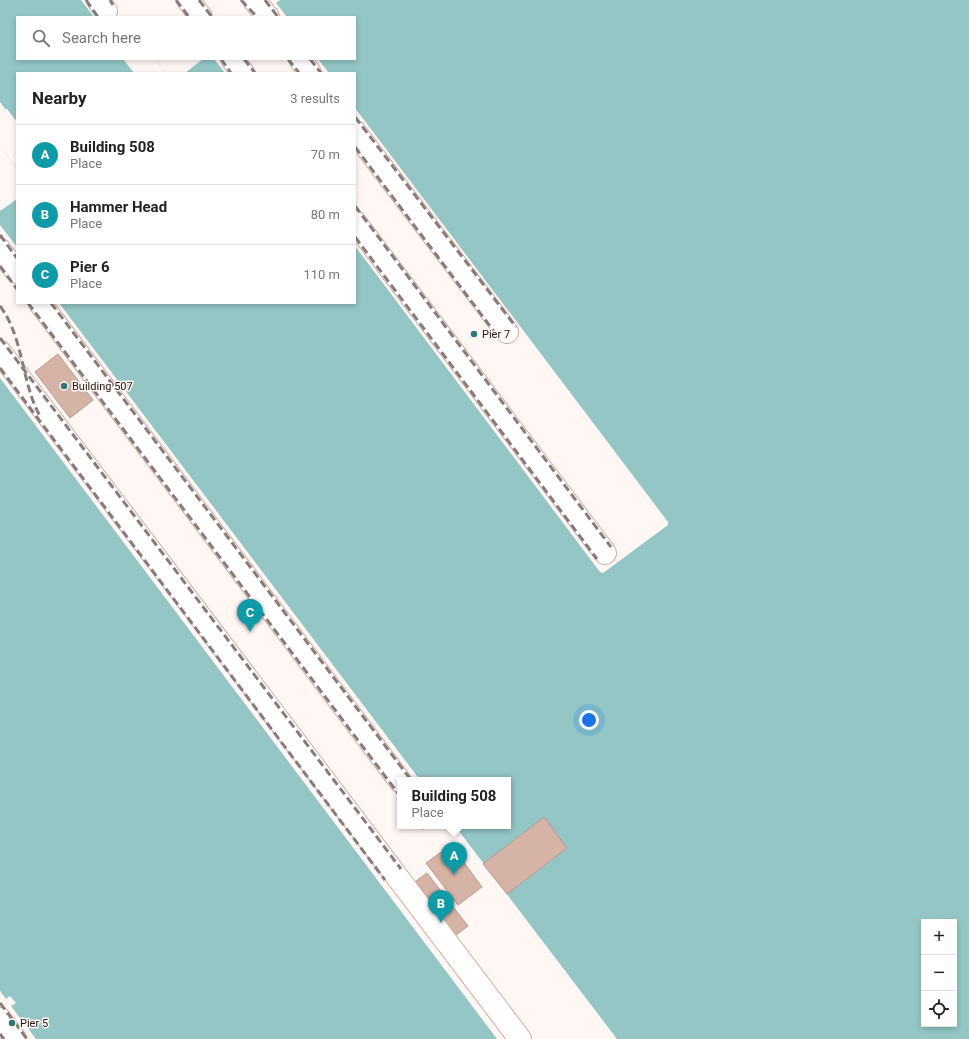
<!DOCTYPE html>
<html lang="en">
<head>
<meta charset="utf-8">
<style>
	:root { --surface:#fff; --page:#f6f6f6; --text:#222; --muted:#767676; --line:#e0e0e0; --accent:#2d7776 }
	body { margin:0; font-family:Roboto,sans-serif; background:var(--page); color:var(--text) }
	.controls { position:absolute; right:12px; bottom:12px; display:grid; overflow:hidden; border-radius:0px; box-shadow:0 2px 6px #0003 }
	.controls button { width:36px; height:36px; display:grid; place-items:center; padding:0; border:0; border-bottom:1px solid var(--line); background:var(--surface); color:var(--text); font:20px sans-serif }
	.you { position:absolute; left:589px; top:720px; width:14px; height:14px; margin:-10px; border:3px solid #fff; border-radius:50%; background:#1a73e8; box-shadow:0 0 0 6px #1a73e833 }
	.badge { display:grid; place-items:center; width:26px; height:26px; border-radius:50%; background:var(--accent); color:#fff; font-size:13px; font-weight:700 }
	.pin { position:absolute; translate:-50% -33px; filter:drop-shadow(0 1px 2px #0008) }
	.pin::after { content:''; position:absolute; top:21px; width:14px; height:12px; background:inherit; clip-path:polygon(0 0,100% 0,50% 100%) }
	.popup { position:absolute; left:397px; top:777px; width:114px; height:52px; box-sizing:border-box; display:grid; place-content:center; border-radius:0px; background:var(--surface); filter:drop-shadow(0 1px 3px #0005); font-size:13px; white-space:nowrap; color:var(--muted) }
	.popup b { font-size:15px; color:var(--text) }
	.popup::after { content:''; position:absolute; left:50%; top:100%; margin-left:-8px; border:8px solid transparent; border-top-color:var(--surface) }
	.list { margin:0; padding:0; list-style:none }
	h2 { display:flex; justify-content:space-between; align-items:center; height:52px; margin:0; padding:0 16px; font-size:17px }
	h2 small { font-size:13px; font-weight:400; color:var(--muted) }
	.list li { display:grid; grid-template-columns:26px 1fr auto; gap:12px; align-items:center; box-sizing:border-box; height:60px; padding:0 16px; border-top:1px solid var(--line) }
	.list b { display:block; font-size:15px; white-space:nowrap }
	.list p { margin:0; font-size:13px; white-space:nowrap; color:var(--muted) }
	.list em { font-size:13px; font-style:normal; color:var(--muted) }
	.icon { flex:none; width:22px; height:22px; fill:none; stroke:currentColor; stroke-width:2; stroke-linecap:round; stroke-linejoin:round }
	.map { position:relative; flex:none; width:969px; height:1039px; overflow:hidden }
	.search { position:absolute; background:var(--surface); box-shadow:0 2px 6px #0003; left:16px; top:16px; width:340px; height:44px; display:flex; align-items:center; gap:10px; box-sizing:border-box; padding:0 14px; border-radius:0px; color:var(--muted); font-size:15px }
	.panel { position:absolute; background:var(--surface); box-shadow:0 2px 6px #0003; left:16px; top:72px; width:340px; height:232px; border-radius:0px }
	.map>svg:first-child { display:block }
	.water { fill:#93c6c5; fill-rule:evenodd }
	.pier { fill:#fff7f4 }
	.building { fill:#d6b3a7; stroke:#ba988d }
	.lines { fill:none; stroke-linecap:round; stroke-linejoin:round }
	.minor-casing { stroke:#d0aca1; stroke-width:24 }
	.minor { stroke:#fff; stroke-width:22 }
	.rail { stroke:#877c79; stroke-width:3; stroke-dasharray:8 4; stroke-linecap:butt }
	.poi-dot { fill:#2d7776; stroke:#fff7f4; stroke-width:1.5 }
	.labels { text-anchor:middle; stroke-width:3; stroke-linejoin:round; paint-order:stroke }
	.poi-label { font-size:11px; fill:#231612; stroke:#fff7f4; text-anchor:start }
</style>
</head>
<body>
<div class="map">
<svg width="969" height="1039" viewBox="0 0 969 1039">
	<rect width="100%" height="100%" fill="#fff7f4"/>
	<path class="water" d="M0 0H81L94 17H17V59H123L134 73H17V122L7 109H5L0 102Z
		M222 0H969V1039H0V146L17 168V303H355V73H166L155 59H355V17H200ZM400 780H508V826H400ZM924 922H954V1024H924Z"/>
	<path class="pier" d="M222 0H280L276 3 287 17H200Z
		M155 59H203L185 73H166Z
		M214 59H318L329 73H225Z
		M355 108 668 522V525L603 573 600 572 355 246Z
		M0 146 17 168V199L0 211Z
		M0 225 17 247V303H59L420 780H400V826H455L617 1039H497L0 378Z
		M0 991 6 999 10 996 16 1003 11 1006 36 1039H0Z"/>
	<path class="building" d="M58 354 93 400 70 418 35 372Z
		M544 817 567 848 507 894 483 864Z
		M451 845 482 887 458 905 426 863Z
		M427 873 468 926 449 940 408 887Z"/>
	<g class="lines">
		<g class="minor-casing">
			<path id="minor" d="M98 0 106 11
				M188 0 201 17
				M254 0 268 17
				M232 59 243 73
				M300 59 310 73
				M355 132 507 332
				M355 222 605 553
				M0 250 17 272
				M40 303 400 781
				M0 352 520 1039
				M0 1019 15 1039"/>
		</g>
		<use href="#minor" class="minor"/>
		<path class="rail" d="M86 0 98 17
			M110 0 113 5
			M176 0 189 17
			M199 0 212 17
			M241 0 257 17
			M265 0 278 17
			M221 59 231 73
			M244 59 255 73
			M288 59 299 73
			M310 59 321 73
			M355 117 516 327
			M355 147 499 338
			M355 206 611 547
			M0 235 17 258
			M355 237 597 559
			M0 266 17 289
			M28 303 400 796
			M51 303 411 780
			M0 306C24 338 21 382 40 416
			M0 338 401 869
			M0 368 385 880
			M422 826 424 829
			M0 1003 27 1039
			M0 1034 4 1039"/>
	</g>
	<g class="poi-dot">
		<circle cx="474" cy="334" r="4"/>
		<circle cx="64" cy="386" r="4"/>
		<circle cx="12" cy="1023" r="4"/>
	</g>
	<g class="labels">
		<g class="poi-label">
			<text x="482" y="338">Pier 7</text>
			<text x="72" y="390">Building 507</text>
			<text x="20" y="1027">Pier 5</text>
		</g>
	</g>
</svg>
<div class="controls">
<button>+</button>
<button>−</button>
<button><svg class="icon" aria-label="locate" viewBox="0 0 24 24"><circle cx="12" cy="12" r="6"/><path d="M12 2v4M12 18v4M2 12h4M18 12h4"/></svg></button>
</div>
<div class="you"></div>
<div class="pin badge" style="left:454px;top:875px;background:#0f9aa8">A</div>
<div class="popup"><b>Building 508</b>Place</div>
<div class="pin badge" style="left:441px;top:923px;background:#0f9aa8">B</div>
<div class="pin badge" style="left:250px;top:632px;background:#0f9aa8">C</div>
<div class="search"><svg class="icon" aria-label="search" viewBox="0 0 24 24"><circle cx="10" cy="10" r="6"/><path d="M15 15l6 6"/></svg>Search here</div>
<section class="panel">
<h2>Nearby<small>3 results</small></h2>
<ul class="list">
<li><span class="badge" style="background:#0f9aa8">A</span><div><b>Building 508</b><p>Place</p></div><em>70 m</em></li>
<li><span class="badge" style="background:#0f9aa8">B</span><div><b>Hammer Head</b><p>Place</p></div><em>80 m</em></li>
<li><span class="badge" style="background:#0f9aa8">C</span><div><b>Pier 6</b><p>Place</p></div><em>110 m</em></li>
</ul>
</section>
</div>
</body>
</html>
